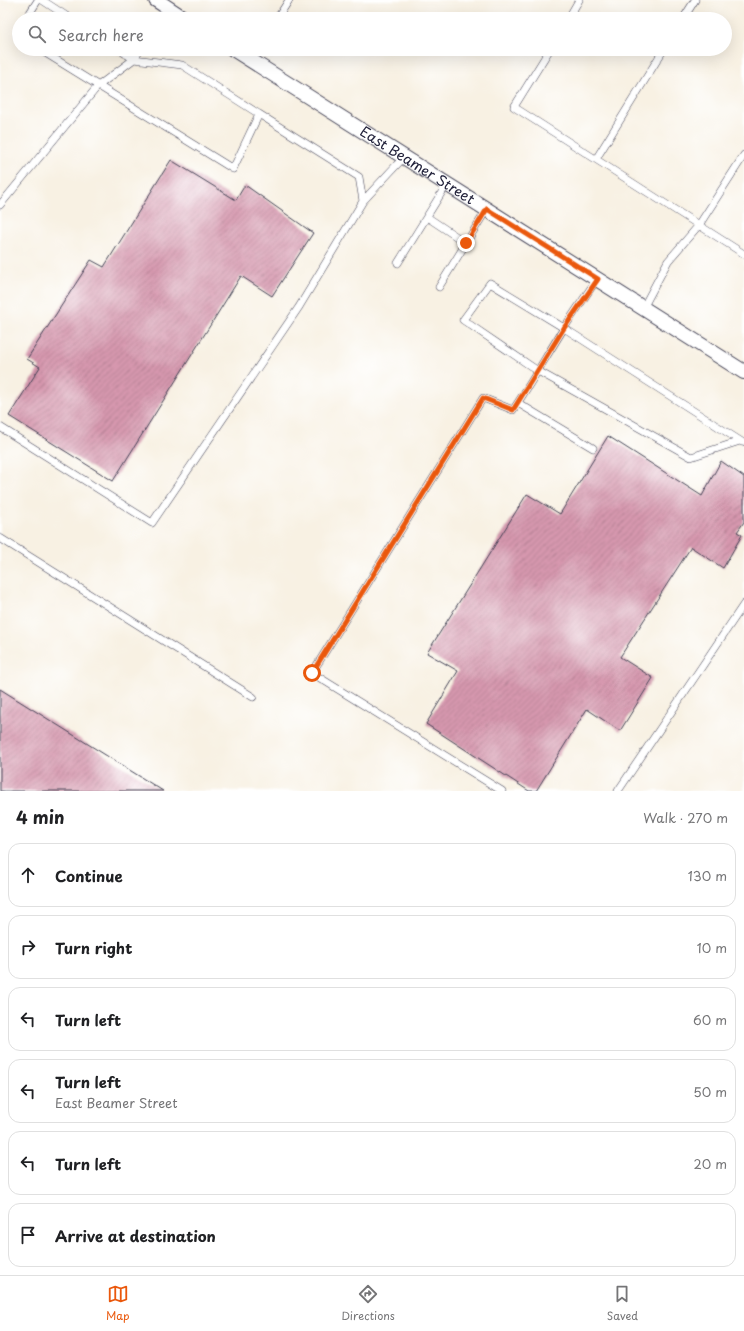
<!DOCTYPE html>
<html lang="en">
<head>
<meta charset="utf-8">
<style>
	:root { --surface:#fff; --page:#f6f6f6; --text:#202124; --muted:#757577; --line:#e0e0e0; --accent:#ea580c }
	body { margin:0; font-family:"Playpen Sans",sans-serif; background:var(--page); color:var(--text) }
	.stop { position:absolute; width:12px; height:12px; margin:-9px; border:3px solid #ea580c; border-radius:50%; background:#fff }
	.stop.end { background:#ea580c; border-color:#fff; box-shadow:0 1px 4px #0008 }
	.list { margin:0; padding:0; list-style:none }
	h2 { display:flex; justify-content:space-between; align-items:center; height:52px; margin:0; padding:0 16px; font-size:17px }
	h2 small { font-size:13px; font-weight:400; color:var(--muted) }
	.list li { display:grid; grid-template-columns:26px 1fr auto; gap:12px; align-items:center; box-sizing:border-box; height:64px; margin:0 8px 8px; padding:0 8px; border:1px solid var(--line); border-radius:12px }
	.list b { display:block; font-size:15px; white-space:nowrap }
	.list p { margin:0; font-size:13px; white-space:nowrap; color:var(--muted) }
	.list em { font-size:13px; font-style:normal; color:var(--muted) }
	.icon { flex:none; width:22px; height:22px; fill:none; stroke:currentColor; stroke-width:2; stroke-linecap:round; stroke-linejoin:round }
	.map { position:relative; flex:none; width:744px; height:791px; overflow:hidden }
	.search { position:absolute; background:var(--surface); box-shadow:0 4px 16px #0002; left:12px; right:12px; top:12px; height:44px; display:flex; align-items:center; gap:10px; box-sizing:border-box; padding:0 14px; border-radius:22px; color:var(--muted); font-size:15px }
	.sheet { height:484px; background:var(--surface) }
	nav { display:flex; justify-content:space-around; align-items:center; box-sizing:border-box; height:56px; border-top:1px solid var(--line); background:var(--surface); font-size:11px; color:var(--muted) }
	nav a { display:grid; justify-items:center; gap:2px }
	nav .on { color:var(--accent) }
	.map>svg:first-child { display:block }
	.building { fill:url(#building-hatch) }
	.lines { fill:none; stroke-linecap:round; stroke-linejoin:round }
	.service-casing { stroke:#424154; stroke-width:8 }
	.minor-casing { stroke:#424154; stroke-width:16 }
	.service { stroke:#fff; stroke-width:7 }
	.minor { stroke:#fff; stroke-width:14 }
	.route { stroke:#ea580c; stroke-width:5 }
	.labels { text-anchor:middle; stroke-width:3; stroke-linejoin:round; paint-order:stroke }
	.street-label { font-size:14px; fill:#22223b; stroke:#fff }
</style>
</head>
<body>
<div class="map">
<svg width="744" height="791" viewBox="0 0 744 791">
	<defs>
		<pattern id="building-hatch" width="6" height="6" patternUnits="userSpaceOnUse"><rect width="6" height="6" fill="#d697ae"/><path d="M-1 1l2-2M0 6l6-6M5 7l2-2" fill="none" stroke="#ad7b8f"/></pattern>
	</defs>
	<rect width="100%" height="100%" fill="#fff"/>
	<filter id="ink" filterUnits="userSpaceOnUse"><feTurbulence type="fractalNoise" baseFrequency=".025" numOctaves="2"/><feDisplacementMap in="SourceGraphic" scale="8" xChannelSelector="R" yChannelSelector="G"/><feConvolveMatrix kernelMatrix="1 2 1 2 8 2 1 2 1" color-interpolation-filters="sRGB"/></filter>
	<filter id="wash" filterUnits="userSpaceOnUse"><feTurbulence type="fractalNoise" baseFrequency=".012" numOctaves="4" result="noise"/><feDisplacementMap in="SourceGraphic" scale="16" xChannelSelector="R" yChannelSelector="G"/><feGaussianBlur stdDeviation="0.9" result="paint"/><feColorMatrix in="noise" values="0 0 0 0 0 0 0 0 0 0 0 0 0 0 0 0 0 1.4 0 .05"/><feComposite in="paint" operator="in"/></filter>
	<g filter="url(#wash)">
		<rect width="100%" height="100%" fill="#f8f1e3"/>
		<g id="blocks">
			<path class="building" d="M171 160 236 200 245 185 313 233 272 296 241 276 113 481 9 416 40 367 27 359 91 260 104 267Z
				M608 436 702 496 721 461 744 477V522L737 532 742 535 723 568 691 547 620 657 653 678 620 731 587 709 536 791H529L426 724 458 671 427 653 527 494 560 514Z
				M0 689 163 791H0Z"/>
		</g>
	</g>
	<g filter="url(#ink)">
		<use href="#blocks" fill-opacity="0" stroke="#424154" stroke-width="1"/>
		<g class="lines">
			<g class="service-casing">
				<path id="service" d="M42 0 71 19
					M26 19 38 0
					M162 19 169 9
					M277 19 289 0
					M568 19 579 0
					M683 19 695 0
					M19 31 17 35 19 37
					M118 49 134 59 140 49
					M550 49 514 107 744 254
					M251 61 258 49
					M596 159 664 49
					M363 201 404 157
					M0 205 98 86 134 59 182 65 259 114
					M427 217 466 243
					M398 263 447 184
					M597 279 564 328 742 442
					M439 287 487 209
					M643 308 668 261 699 225 744 155
					M518 403 593 448
					M0 427 152 523 299 307 363 201 359 177 259 114 233 169 39 49
					M0 538 253 697
					M502 791 312 673 483 398 513 410C531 383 547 355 564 328L490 283 463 320 538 371 691 457 740 441
					M618 791 744 604"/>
			</g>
			<g class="minor-casing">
				<g id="minor">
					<path d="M156 0 185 19"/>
					<path id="s1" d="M233 49 744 372"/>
				</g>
			</g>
			<use href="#service" class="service"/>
			<use href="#minor" class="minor"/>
		</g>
	</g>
	<g class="lines" filter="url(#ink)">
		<path class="route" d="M312 673 483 398 513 410 564 328 598 279 487 209 466 243"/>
	</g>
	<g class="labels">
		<g class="street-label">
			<text dy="5" stroke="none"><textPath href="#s1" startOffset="218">East Beamer Street</textPath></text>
		</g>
	</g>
</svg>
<div class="stop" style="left:312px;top:673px"></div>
<div class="stop end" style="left:466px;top:243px"></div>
<div class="search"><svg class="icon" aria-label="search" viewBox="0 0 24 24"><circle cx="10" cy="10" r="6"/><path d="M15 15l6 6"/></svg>Search here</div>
</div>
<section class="sheet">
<h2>4 min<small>Walk · 270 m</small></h2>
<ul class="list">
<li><svg class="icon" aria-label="ahead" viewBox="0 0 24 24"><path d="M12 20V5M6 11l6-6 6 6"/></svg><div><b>Continue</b></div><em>130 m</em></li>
<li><svg class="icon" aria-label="right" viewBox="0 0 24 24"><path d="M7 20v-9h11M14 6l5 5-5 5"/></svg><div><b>Turn right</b></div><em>10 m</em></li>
<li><svg class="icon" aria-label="left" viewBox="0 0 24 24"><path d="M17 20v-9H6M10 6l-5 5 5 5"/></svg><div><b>Turn left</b></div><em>60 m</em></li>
<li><svg class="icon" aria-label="left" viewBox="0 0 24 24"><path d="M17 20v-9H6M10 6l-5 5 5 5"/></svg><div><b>Turn left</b><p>East Beamer Street</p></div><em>50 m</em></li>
<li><svg class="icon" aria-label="left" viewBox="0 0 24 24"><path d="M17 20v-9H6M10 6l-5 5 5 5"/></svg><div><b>Turn left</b></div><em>20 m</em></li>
<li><svg class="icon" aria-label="arrive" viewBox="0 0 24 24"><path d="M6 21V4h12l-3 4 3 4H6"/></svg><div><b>Arrive at destination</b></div></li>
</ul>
</section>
<nav>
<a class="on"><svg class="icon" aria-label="map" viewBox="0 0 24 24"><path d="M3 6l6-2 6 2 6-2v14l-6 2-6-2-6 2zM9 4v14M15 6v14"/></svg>Map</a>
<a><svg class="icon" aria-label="directions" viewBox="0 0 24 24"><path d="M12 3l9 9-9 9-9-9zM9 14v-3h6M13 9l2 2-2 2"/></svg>Directions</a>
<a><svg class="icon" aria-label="saved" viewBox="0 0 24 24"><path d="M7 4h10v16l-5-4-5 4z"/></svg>Saved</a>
</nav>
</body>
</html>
